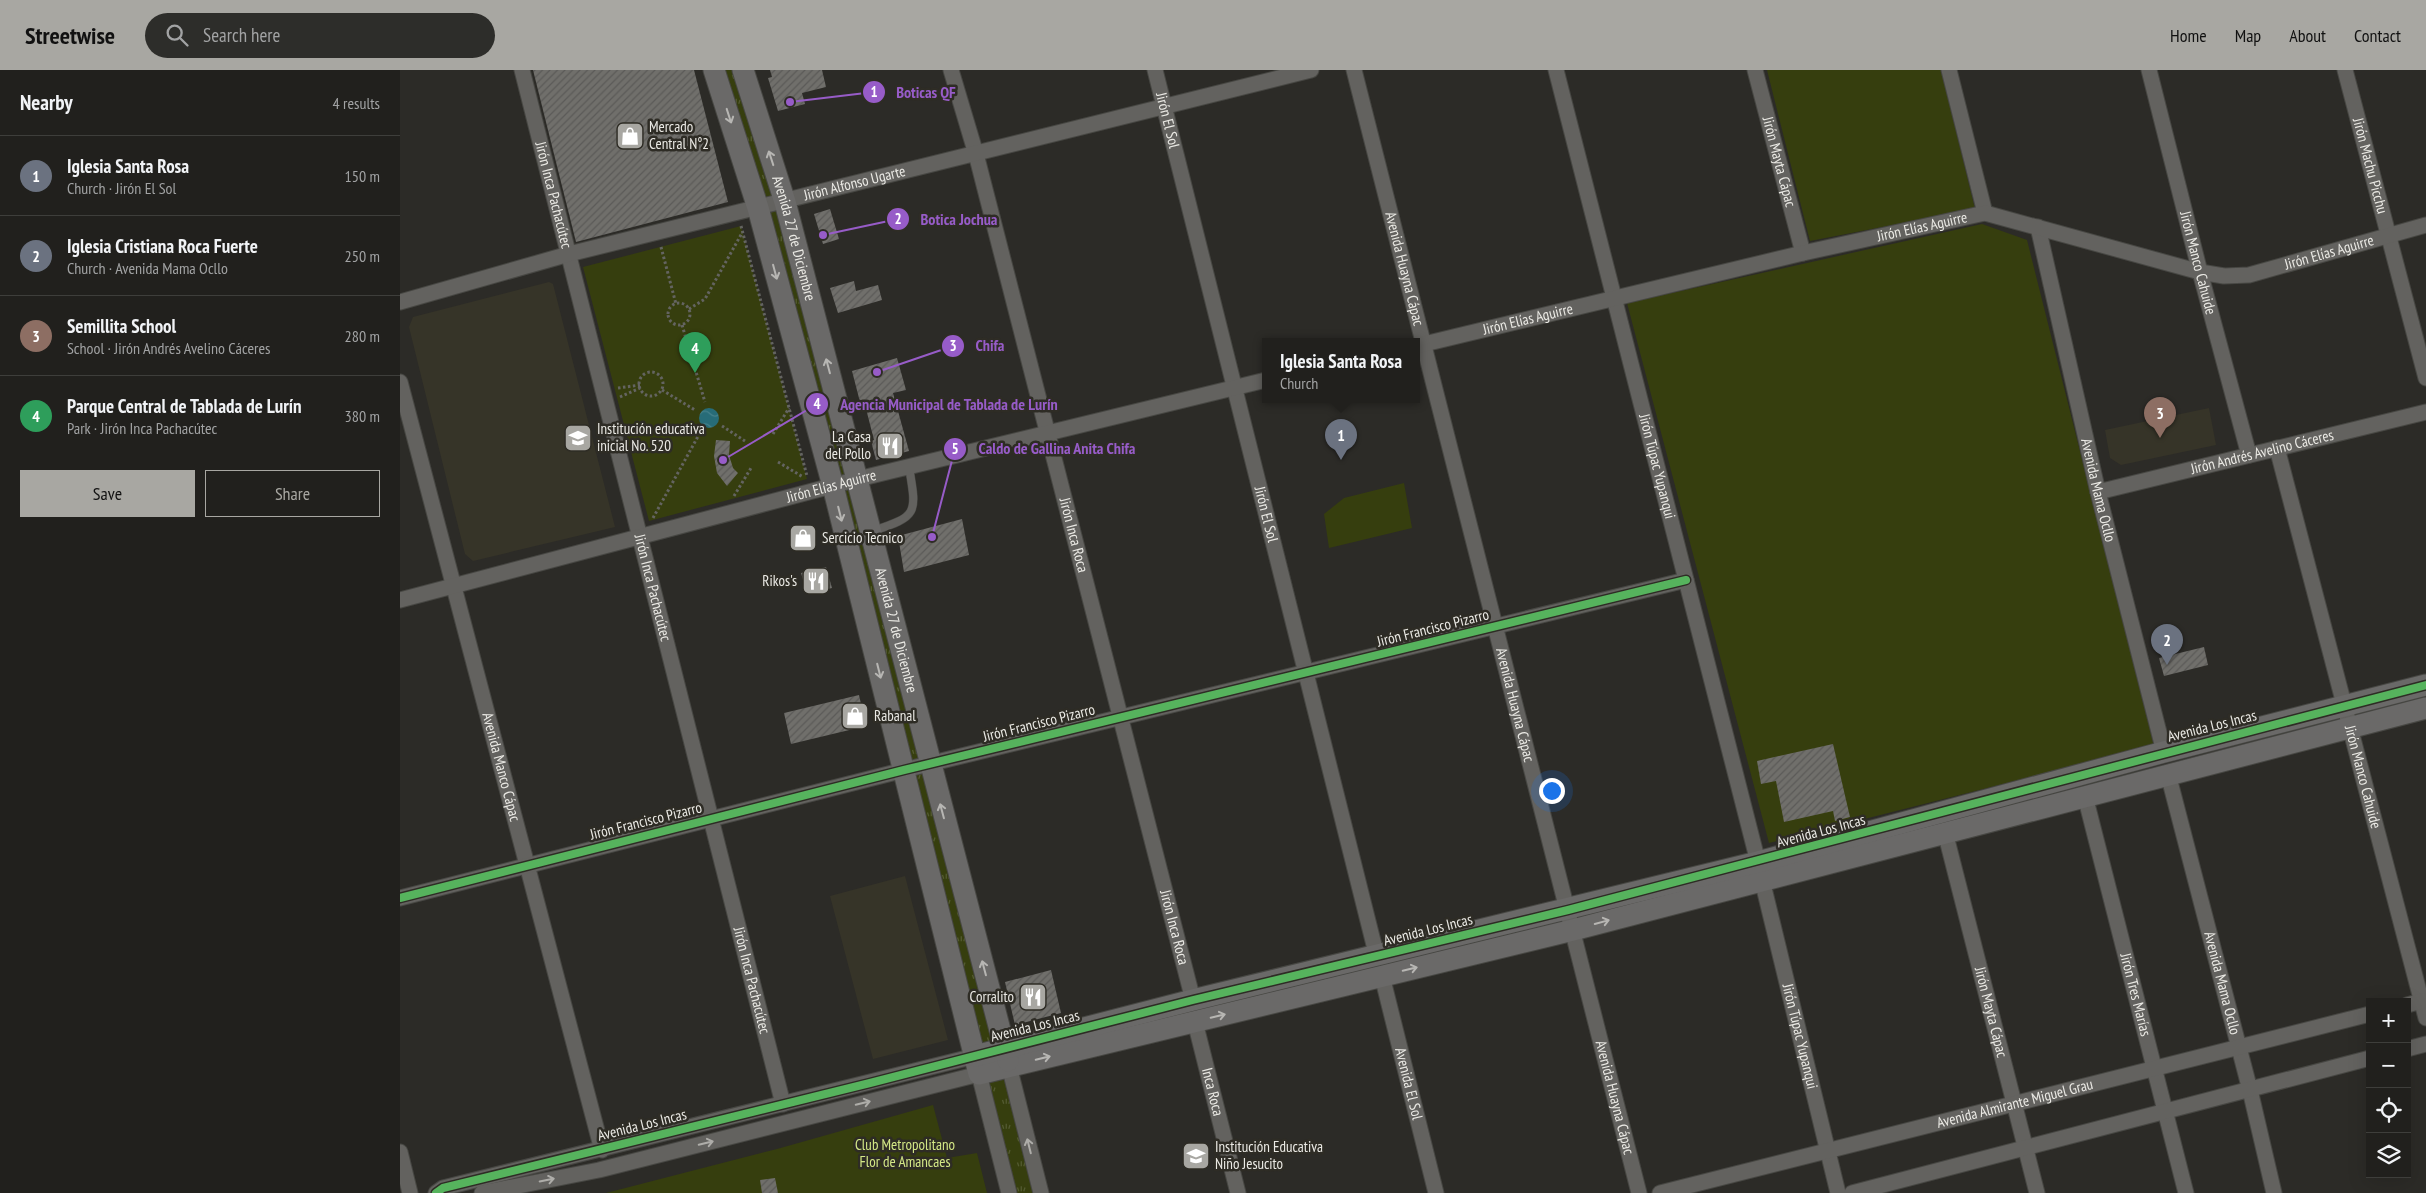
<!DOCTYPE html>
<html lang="en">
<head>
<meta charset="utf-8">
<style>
	:root { --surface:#21201d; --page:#2d2d2a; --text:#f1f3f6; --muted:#a2a3a4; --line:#3e3e3b; --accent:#a8a7a2 }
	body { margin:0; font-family:"PT Sans Narrow",sans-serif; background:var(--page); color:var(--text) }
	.controls { position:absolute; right:15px; bottom:15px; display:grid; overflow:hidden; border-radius:0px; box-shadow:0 5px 20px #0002 }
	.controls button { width:45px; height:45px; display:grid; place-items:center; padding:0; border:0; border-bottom:1px solid var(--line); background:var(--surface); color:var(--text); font:25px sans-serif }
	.you { position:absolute; left:1151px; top:720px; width:18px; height:18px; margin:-12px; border:4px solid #fff; border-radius:50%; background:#1a73e8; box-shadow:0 0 0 8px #1a73e833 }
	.badge { display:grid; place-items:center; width:32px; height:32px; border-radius:50%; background:var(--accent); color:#fff; font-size:16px; font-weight:700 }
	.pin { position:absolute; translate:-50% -41px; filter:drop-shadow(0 1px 2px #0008) }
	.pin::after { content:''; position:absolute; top:26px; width:18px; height:15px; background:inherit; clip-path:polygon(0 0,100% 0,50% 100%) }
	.popup { position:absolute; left:862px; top:268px; width:158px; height:65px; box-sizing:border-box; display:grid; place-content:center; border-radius:0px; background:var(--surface); filter:drop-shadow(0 1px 4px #0005); font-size:16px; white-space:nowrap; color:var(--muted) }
	.popup b { font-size:19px; color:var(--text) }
	.popup::after { content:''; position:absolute; left:50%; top:100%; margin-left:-10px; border:10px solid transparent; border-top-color:var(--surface) }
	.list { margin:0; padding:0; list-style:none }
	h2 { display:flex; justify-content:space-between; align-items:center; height:65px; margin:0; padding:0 20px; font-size:21px }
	h2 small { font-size:16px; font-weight:400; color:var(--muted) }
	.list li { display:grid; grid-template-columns:32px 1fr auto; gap:15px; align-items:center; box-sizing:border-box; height:80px; padding:0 20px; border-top:1px solid var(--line) }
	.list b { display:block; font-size:19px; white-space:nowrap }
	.list p { margin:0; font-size:16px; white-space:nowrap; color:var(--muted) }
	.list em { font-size:16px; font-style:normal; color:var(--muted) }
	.actions { display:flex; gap:10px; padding:15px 20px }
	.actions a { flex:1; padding:11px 0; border:1px solid var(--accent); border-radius:0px; text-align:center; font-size:18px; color:var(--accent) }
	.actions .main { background:var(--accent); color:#111 }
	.icon { flex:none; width:28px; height:28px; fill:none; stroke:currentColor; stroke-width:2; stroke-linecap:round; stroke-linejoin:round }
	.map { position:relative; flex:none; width:2026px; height:1123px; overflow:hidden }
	header { display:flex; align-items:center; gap:30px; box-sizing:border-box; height:70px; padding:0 25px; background:var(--accent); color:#111 }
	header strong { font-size:24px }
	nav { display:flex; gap:28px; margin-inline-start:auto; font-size:18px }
	.search { width:350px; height:45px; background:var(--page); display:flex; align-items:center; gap:12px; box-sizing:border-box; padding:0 18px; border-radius:28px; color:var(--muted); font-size:19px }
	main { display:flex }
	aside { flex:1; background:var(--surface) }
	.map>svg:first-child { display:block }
	.built { fill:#363428 }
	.grass { fill:url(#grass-tufts) }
	.park { fill:#363e0e }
	.water { fill:url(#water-waves) }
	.building { fill:url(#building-hatch) }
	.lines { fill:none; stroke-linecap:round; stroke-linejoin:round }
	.lane-casing { stroke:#474743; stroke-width:9 }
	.street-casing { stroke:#474743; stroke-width:17 }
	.secondary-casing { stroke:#474743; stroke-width:23 }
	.path { stroke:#646461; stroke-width:3; stroke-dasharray:2.5 2.5; stroke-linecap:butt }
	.lane { stroke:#63625f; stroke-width:8 }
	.street { stroke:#63625f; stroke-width:15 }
	.secondary { stroke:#6a6968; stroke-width:21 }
	.cycleway-casing { stroke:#2e2c25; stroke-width:11 }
	.cycleway { stroke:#56b35d; stroke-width:8 }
	.oneway { stroke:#b7b6b3 }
	.oneway2 { stroke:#aeada9 }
	.labels { text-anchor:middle; stroke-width:5; stroke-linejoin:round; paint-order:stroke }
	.street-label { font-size:15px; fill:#ebeae5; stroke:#2e2c25 }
	.poi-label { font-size:15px; fill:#ebeae5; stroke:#2e2c25; text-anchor:start }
	.park-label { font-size:15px; fill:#d3e786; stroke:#2e2c25 }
	.leader { fill:none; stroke:#975cc8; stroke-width:2 }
	.callout-dot { fill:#975cc8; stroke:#2e2c25; stroke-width:2 }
	.mark-label { font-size:15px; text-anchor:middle; font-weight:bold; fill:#fff }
	.callout-label { font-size:16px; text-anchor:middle; font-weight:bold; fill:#975cc8; stroke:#2e2c25; stroke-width:5; stroke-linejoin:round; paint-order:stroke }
</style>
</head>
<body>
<header>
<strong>Streetwise</strong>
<div class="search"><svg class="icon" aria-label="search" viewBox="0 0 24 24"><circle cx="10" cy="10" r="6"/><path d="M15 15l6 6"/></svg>Search here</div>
<nav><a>Home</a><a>Map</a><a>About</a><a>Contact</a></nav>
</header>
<main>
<aside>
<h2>Nearby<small>4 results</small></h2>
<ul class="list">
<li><span class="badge" style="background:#6b7280">1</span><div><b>Iglesia Santa Rosa</b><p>Church · Jirón El Sol</p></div><em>150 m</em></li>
<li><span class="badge" style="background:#6b7280">2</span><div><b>Iglesia Cristiana Roca Fuerte</b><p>Church · Avenida Mama Ocllo</p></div><em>250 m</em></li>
<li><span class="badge" style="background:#8d6e63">3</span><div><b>Semillita School</b><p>School · Jirón Andrés Avelino Cáceres</p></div><em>280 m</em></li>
<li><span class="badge" style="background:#2e9e5b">4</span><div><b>Parque Central de Tablada de Lurín</b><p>Park · Jirón Inca Pachacútec</p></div><em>380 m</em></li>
</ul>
<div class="actions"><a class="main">Save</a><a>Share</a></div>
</aside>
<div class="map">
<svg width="2026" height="1123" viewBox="0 0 2026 1123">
	<defs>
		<pattern id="grass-tufts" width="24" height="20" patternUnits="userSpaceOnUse" patternTransform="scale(1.25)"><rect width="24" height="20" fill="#363e0e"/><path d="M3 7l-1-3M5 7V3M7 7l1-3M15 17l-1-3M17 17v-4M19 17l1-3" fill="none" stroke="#535a31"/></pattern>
		<pattern id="water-waves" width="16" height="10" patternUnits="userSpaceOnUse" patternTransform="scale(1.25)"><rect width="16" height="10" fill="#276c78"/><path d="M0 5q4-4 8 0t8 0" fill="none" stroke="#46818b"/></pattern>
		<pattern id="building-hatch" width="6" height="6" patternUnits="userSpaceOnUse" patternTransform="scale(1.25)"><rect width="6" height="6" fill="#706f6b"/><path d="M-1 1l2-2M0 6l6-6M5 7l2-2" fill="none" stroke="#5b5a58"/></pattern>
	</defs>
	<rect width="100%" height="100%" fill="#2c2b27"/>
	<path class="built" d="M149 212 153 214 215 457 73 491 65 484 9 257 13 247Z
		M1809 338 1816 375 1721 395 1710 388 1705 360Z
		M505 806 548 970 473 989 430 826Z"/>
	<path class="grass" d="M320 0H337L378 126 361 131Z
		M379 140 449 405 437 406 365 142Z
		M453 417 523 692 510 695 440 420Z
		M525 701 594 976 580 979 511 704Z
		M606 1006 634 1123H617L588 1010Z"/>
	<path class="park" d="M1367 0H1541L1575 139 1410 171Z
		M1582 154 1627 170 1754 676 1369 773 1227 233Z
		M341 156 407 409 249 451 183 197Z
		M1004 413 1012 458 929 478 924 444 944 428Z
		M533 1035 547 1088 577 1083 587 1123H206L377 1079Z"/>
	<path class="water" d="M299 348a10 10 0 1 1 20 0a10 10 0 1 1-20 0Z"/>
	<path class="building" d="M133 0H294L328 132 176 172Z
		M370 0H422L426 17 402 23 405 34 378 41 368 8 372 7Z
		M430 139 439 169 423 174 414 144Z
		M454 211 456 221 478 215 482 230 438 243 430 218Z
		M497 288 506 320 493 323 509 381 476 390 471 371 474 370 464 331 460 332 452 301Z
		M316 370 330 371 329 385 333 398 338 403 327 416 317 403 314 386Z
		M562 449 569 485 504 502 498 466Z
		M426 497 432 518 407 524 401 503Z
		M1804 577 1808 595 1764 606 1759 588Z
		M459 625 466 656 391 674 384 643Z
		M1433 674 1450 747 1435 751 1433 741 1384 752 1376 711 1361 714 1357 691Z
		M651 900 661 943 615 955 605 912Z
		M375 1108 378 1123H362L360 1110Z"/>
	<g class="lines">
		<g class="lane-casing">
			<path id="lane" d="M473 461C518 446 517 444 509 397"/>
		</g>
		<g class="street-casing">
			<g id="street">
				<path id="s1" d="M122 0 383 1034"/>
				<path id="s2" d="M551 0 576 84 793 930"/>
				<path id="s3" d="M755 0 977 887"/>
				<path id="s4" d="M954 0 1239 1123"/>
				<path id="s5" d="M1156 0 1358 792"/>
				<path id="s6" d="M1355 0 1403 183"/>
				<path d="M1549 0 1585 143"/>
				<path id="s7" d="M1749 0 1800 202 1849 385"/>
				<path id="s8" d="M1945 0 2026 308"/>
				<path id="s9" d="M1638 157 1698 422 1764 682"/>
				<path id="s10" d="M0 232 169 184 911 0"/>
				<path id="s11" d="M1016 276 1403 183 1585 143 1800 202 1824 206 1849 205 2026 155"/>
				<path id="s12" d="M0 312 202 1080"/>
				<path id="s13" d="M1877 378 2026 948"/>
				<path id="s14" d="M1698 422 2026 342"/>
				<path id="s15" d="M0 530 458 409 866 310"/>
				<path id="s16" d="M1768 704 1850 1020 1874 1123"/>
				<path id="s17" d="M1685 726 1786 1123"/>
				<path id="s18" d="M1545 762 1637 1123"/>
				<path id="s19" d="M1362 810 1438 1123"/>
				<path d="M0 828 504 700 1286 510"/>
				<path id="s20" d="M982 906 1036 1123"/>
				<path d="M2007 935 2022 931"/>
				<path id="s21" d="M795 952 838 1123"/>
				<path d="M2007 979 2026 974"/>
				<path d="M609 996 641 1123"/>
				<path d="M0 1082 10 1123"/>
				<path d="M36 1123 43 1118 575 986"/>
				<path d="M82 1123 199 1100 579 1004 609 1123"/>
				<path id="s22" d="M1260 1123 1970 944"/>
				<path d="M1452 1123 1970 988"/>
			</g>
		</g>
		<g class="secondary-casing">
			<g id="secondary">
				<path d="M314 0 358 138 433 416 579 1004 1173 860 2026 638"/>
				<path id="s23" d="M343 0 385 132 608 991"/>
				<path d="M575 986 793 930 1358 792 1764 682 2026 615"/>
			</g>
		</g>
		<path class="path" d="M341 156 407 406
			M261 177 276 234
			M268 244a11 11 0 1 1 22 0a11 11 0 1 1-22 0Z
			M289 239 305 229 342 163
			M282 255 305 332
			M239 314a12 12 0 1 1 24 0a12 12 0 1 1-24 0Z
			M218 318 240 315
			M262 320 295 340
			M220 327 240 318
			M322 356 345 371
			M373 364 389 338
			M378 392 403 407
			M334 426 351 398
			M253 448 301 361"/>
		<use href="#lane" class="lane"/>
		<use href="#street" class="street"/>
		<use href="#secondary" class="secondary"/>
		<g class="cycleway-casing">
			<path id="cycleway" d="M0 828 504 700 1286 510
				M36 1123 43 1118 470 1013 793 930 1168 840 2026 615"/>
		</g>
		<use href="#cycleway" class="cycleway"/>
	</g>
	<defs><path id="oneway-shaft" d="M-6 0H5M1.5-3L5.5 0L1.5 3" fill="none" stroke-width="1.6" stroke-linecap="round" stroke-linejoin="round" transform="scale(1.25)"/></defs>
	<g class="oneway">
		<use href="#oneway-shaft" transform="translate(329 46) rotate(72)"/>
		<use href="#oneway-shaft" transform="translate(371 88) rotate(-108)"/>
		<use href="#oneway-shaft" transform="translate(375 202) rotate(75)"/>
		<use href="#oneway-shaft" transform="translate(428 296) rotate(-105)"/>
		<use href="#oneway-shaft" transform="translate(440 444) rotate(76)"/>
		<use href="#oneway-shaft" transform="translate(479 601) rotate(76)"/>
		<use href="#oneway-shaft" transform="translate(542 741) rotate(-105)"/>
		<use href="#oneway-shaft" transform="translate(1202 852) rotate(-15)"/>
		<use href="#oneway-shaft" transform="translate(584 898) rotate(-105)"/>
		<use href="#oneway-shaft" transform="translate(1010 899) rotate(-14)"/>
		<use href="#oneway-shaft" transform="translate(818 946) rotate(-14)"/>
		<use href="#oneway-shaft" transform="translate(643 988) rotate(-14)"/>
	</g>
	<g class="oneway2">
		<use href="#oneway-shaft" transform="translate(463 1033) rotate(-14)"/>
		<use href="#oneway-shaft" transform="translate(306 1073) rotate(-14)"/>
		<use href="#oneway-shaft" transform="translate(629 1076) rotate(-104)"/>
		<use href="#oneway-shaft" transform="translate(147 1110) rotate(-11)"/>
	</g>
	<defs>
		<g id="shop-square" transform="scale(1.4375)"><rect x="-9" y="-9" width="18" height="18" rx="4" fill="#a8a7a2" stroke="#2e2c25"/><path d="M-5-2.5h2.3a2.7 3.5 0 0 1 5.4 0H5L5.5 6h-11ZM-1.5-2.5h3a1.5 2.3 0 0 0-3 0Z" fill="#fff"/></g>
		<g id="school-square" transform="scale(1.4375)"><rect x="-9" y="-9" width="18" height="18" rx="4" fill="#a8a7a2" stroke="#2e2c25"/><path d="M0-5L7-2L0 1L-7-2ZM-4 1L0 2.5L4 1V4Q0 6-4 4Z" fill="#fff"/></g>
		<g id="restaurant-square" transform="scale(1.4375)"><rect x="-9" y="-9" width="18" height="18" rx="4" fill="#a8a7a2" stroke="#2e2c25"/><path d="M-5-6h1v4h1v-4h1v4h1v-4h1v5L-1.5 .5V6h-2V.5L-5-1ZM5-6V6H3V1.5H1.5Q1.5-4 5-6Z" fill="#fff"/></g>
	</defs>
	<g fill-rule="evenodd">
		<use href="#shop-square" x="230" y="66"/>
		<use href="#school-square" x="178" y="368"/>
		<use href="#restaurant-square" x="490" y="376"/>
		<use href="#shop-square" x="403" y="468"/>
		<use href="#restaurant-square" x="416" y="511"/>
		<use href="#shop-square" x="455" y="646"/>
		<use href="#restaurant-square" x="633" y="927"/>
		<use href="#school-square" x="796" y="1086"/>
	</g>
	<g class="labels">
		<g class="street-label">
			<text dy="5" stroke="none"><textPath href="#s3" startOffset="52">Jirón El Sol</textPath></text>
			<text dy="5" stroke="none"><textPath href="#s6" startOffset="95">Jirón Mayta Cápac</textPath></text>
			<text dy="5" stroke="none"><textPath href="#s8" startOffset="99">Jirón Machu Picchu</textPath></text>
			<text dy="5" stroke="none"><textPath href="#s10" startOffset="470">Jirón Alfonso Ugarte</textPath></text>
			<text dy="5" stroke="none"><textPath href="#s1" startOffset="129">Jirón Inca Pachacútec</textPath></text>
			<text dy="5" stroke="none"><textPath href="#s11" startOffset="520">Jirón Elías Aguirre</textPath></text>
			<text dy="5" stroke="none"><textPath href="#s23" startOffset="176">Avenida 27 de Diciembre</textPath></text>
			<text dy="5" stroke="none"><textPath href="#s11" startOffset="940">Jirón Elías Aguirre</textPath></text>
			<text dy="5" stroke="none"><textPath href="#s7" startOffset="199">Jirón Manco Cahuide</textPath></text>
			<text dy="5" stroke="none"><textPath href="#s4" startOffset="205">Avenida Huayna Cápac</textPath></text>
			<text dy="5" stroke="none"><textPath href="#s11" startOffset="115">Jirón Elías Aguirre</textPath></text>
			<text dy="5" stroke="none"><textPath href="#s14" startOffset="169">Jirón Andrés Avelino Cáceres</textPath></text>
			<text dy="5" stroke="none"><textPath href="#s5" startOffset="409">Jirón Túpac Yupanqui</textPath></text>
			<text dy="5" stroke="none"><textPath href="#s15" startOffset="446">Jirón Elías Aguirre</textPath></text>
			<text dy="5" stroke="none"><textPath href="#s9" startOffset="270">Avenida Mama Ocllo</textPath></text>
			<text dy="5" stroke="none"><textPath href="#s3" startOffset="458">Jirón El Sol</textPath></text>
			<text dy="5" stroke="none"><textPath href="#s2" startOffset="481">Jirón Inca Roca</textPath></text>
			<text dy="5" stroke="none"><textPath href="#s1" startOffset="534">Jirón Inca Pachacútec</textPath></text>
			<text transform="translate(1033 558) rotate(-14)" y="5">Jirón Francisco Pizarro</text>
			<text dy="5" stroke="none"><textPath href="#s23" startOffset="581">Avenida 27 de Diciembre</textPath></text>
			<text dy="5" stroke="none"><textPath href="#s4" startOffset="655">Avenida Huayna Cápac</textPath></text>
			<text transform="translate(639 653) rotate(-14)" y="5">Jirón Francisco Pizarro</text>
			<text transform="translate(1812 656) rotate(-14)" y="5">Avenida Los Incas</text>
			<text dy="5" stroke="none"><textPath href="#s12" startOffset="398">Avenida Manco Cápac</textPath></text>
			<text dy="5" stroke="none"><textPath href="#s13" startOffset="340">Jirón Manco Cahuide</textPath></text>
			<text transform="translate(246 751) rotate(-14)" y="5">Jirón Francisco Pizarro</text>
			<text transform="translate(1421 761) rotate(-15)" y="5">Avenida Los Incas</text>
			<text dy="5" stroke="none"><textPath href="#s2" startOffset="886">Jirón Inca Roca</textPath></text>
			<text transform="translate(1028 860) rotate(-14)" y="5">Avenida Los Incas</text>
			<text dy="5" stroke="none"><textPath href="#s1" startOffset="939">Jirón Inca Pachacútec</textPath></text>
			<text dy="5" stroke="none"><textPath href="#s16" startOffset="216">Avenida Mama Ocllo</textPath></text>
			<text dy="5" stroke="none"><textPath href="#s17" startOffset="205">Jirón Tres Marías</textPath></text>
			<text dy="5" stroke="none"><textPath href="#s18" startOffset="186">Jirón Mayta Cápac</textPath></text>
			<text transform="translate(635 956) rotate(-14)" y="5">Avenida Los Incas</text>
			<text dy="5" stroke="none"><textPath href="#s19" startOffset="161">Jirón Túpac Yupanqui</textPath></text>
			<text dy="5" stroke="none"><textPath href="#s20" startOffset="111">Avenida El Sol</textPath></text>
			<text dy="5" stroke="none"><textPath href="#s21" startOffset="72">Inca Roca</textPath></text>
			<text dy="5" stroke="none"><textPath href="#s4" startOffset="1060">Avenida Huayna Cápac</textPath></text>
			<text dy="5" stroke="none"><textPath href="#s22" startOffset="366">Avenida Almirante Miguel Grau</textPath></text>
			<text transform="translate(242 1055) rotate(-14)" y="5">Avenida Los Incas</text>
		</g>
		<g class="poi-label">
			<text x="249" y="62">Mercado<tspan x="249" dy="17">Central N°2</tspan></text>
			<text x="197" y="364">Institución educativa<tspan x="197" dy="17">inicial No. 520</tspan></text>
			<text x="471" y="372" text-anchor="end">La Casa<tspan x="471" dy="17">del Pollo</tspan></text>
			<text x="422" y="473">Sercicio Tecnico</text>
			<text x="397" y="516" text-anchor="end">Rikos's</text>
			<text x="474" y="651">Rabanal</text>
			<text x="614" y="932" text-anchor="end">Corralito</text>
			<text x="815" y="1082">Institución Educativa<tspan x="815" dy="17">Niño Jesucito</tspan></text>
		</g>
		<g class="park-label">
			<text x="505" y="1080">Club Metropolitano<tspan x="505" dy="17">Flor de Amancaes</tspan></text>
		</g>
	</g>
	<path class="leader" d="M390 32L474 22M423 165L498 149M477 302L553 276M323 390L417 334M532 467L555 379"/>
	<g class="callout-dot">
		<circle cx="390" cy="32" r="5"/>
		<circle cx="423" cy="165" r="5"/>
		<circle cx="477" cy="302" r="5"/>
		<circle cx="323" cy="390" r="5"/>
		<circle cx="532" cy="467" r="5"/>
		<circle cx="474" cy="22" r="12"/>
		<circle cx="498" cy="149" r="12"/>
		<circle cx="553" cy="276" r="12"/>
		<circle cx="417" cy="334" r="12"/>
		<circle cx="555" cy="379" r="12"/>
	</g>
	<g class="mark-label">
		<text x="474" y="27">1</text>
		<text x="498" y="154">2</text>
		<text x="553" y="281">3</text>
		<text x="417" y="339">4</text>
		<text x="555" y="384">5</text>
	</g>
	<g class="callout-label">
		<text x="526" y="28">Boticas QF</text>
		<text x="559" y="155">Botica Jochua</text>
		<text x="590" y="281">Chifa</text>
		<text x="549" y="340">Agencia Municipal de Tablada de Lurín</text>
		<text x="657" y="384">Caldo de Gallina Anita Chifa</text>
	</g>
</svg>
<div class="controls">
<button>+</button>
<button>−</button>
<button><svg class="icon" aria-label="locate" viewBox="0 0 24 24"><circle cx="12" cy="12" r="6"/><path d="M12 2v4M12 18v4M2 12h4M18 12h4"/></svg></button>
<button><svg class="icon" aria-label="layers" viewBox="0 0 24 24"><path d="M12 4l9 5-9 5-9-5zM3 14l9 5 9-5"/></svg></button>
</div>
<div class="you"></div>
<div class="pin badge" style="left:941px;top:390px;background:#6b7280">1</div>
<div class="popup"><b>Iglesia Santa Rosa</b>Church</div>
<div class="pin badge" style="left:1767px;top:595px;background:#6b7280">2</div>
<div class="pin badge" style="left:1760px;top:368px;background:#8d6e63">3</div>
<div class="pin badge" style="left:295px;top:303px;background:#2e9e5b">4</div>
</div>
</main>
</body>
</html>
